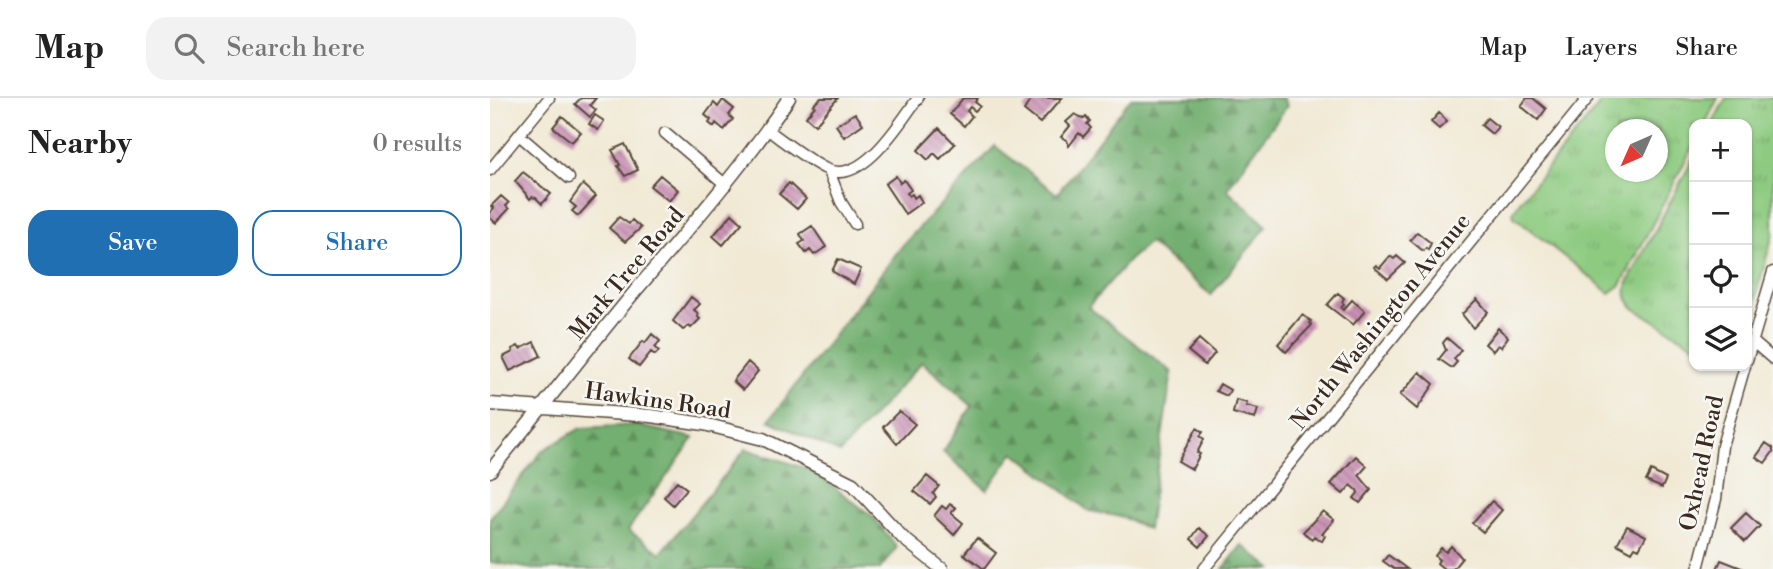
<!DOCTYPE html>
<html lang="en">
<head>
<meta charset="utf-8">
<style>
	:root { --surface:#fff; --page:#f2f2f2; --text:#222; --muted:#767676; --line:#e0e0e0; --accent:#1f6fb2 }
	body { margin:0; font-family:"Libre Bodoni",serif; background:var(--page); color:var(--text) }
	.controls { position:absolute; right:21px; top:21px; display:grid; overflow:hidden; border-radius:14px; box-shadow:0 2px 5px #0004 }
	.controls button { width:63px; height:63px; display:grid; place-items:center; padding:0; border:0; border-bottom:2px solid var(--line); background:var(--surface); color:var(--text); font:35px sans-serif }
	.compass { position:absolute; left:1115px; top:21px; width:63px; height:63px; border-radius:50%; background:var(--surface); box-shadow:0 2px 5px #0004; rotate:225deg }
	.list { margin:0; padding:0; list-style:none }
	h2 { display:flex; justify-content:space-between; align-items:center; height:91px; margin:0; padding:0 28px; font-size:30px }
	h2 small { font-size:23px; font-weight:400; color:var(--muted) }
	.actions { display:flex; gap:14px; padding:21px 28px }
	.actions a { flex:1; padding:16px 0; border:2px solid var(--accent); border-radius:21px; text-align:center; font-size:24px; color:var(--accent) }
	.actions .main { background:var(--accent); color:#fff }
	.icon { flex:none; width:38px; height:38px; fill:none; stroke:currentColor; stroke-width:2; stroke-linecap:round; stroke-linejoin:round }
	.map { position:relative; flex:none; width:1283px; height:471px; overflow:hidden }
	header { display:flex; align-items:center; gap:42px; box-sizing:border-box; height:98px; padding:0 35px; background:var(--surface); border-bottom:2px solid var(--line) }
	header strong { font-size:33px }
	nav { display:flex; gap:38px; margin-inline-start:auto; font-size:24px }
	.search { width:490px; height:63px; background:var(--page); display:flex; align-items:center; gap:18px; box-sizing:border-box; padding:0 24px; border-radius:21px; color:var(--muted); font-size:26px }
	main { display:flex }
	aside { flex:1; background:var(--surface) }
	.map>svg:first-child { display:block }
	.grass { fill:url(#grass-tufts); stroke:#647a50; stroke-width:2; fill-rule:evenodd }
	.forest { fill:url(#forest-firs); stroke:#566c46; stroke-width:2 }
	.building { fill:url(#building-back-hatch) }
	.lines { fill:none; stroke-linecap:round; stroke-linejoin:round }
	.minor-casing { stroke:#564739; stroke-width:13 }
	.tertiary-casing { stroke:#564739; stroke-width:15 }
	.minor { stroke:#fff; stroke-width:10 }
	.tertiary { stroke:#fff; stroke-width:12 }
	.labels { text-anchor:middle; stroke-width:5; stroke-linejoin:round; paint-order:stroke }
	.street-label { font-size:23px; fill:#3b2a1e; stroke:#f6f6f2 }
</style>
</head>
<body>
<header>
<strong>Map</strong>
<div class="search"><svg class="icon" aria-label="search" viewBox="0 0 24 24"><circle cx="10" cy="10" r="6"/><path d="M15 15l6 6"/></svg>Search here</div>
<nav><a>Map</a><a>Layers</a><a>Share</a></nav>
</header>
<main>
<aside>
<h2>Nearby<small>0 results</small></h2>
<ul class="list">
</ul>
<div class="actions"><a class="main">Save</a><a>Share</a></div>
</aside>
<div class="map">
<svg width="1283" height="471" viewBox="0 0 1283 471">
	<defs>
		<pattern id="grass-tufts" width="24" height="20" patternUnits="userSpaceOnUse" patternTransform="scale(1.75)"><rect width="24" height="20" fill="#8ecb81"/><path d="M3 7l-1-3M5 7V3M7 7l1-3M15 17l-1-3M17 17v-4M19 17l1-3" fill="none" stroke="#7bae6f"/></pattern>
		<pattern id="forest-firs" width="22" height="20" patternUnits="userSpaceOnUse" patternTransform="scale(1.75)"><rect width="22" height="20" fill="#72af6f"/><path d="M5 1l3.5 6h-7zM16 11l3.5 6h-7z" fill="#5f8f5b"/></pattern>
		<pattern id="building-back-hatch" width="6" height="6" patternUnits="userSpaceOnUse" patternTransform="scale(1.75)"><rect width="6" height="6" fill="#ca91b5"/><path d="M-1 5l2 2M0 0l6 6M5-1l2 2" fill="none" stroke="#a57793"/></pattern>
	</defs>
	<rect width="100%" height="100%" fill="#f6f6f2"/>
	<filter id="ink" filterUnits="userSpaceOnUse"><feTurbulence type="fractalNoise" baseFrequency=".0143" numOctaves="2"/><feDisplacementMap in="SourceGraphic" scale="14" xChannelSelector="R" yChannelSelector="G"/><feConvolveMatrix kernelMatrix="1 2 1 2 8 2 1 2 1" color-interpolation-filters="sRGB"/></filter>
	<filter id="wash" filterUnits="userSpaceOnUse"><feTurbulence type="fractalNoise" baseFrequency=".00686" numOctaves="4" result="noise"/><feDisplacementMap in="SourceGraphic" scale="28" xChannelSelector="R" yChannelSelector="G"/><feGaussianBlur stdDeviation="1.57" result="paint"/><feColorMatrix in="noise" values="0 0 0 0 0 0 0 0 0 0 0 0 0 0 0 0 0 1.4 0 .05"/><feComposite in="paint" operator="in"/></filter>
	<g filter="url(#wash)">
		<rect width="100%" height="100%" fill="#f1e9d4"/>
		<path class="grass" d="M1115 0H1228L1215 26H1204V46L1131 187 1120 195 1024 119 1023 115 1030 103ZM1126 32H1168V74H1126Z
			M1236 0H1283V135L1257 232V26H1222Z
			M1204 59V247L1144 210C1136 201 1135 196 1138 184Z"/>
		<path class="forest" d="M641 0H793L797 8 737 91 777 128 721 197 659 145 639 162 598 209 682 274 658 431 632 419 599 413 524 354 497 392 453 354 482 308 432 264 350 355 279 322 413 147 505 48 567 96Z
			M145 327 204 340 138 432 171 455 256 351 321 372 382 418 407 449 390 471H43L0 464V420L52 353 91 330Z
			M752 447 782 471H733Z"/>
		<g id="blocks">
			<path class="building" d="M91 0H106L100 7 106 12 100 19 85 6Z
				M331 0H348L325 27 316 19 325 8 323 7Z
				M473 0H488L485 4 490 8 485 13 480 9 477 13 482 18 474 28 460 16Z
				M542 0H572L550 25 534 12Z
				M1037 0H1043L1056 11 1048 22 1031 8Z
				M233 2 244 11 239 17 243 21 234 32 226 25 224 29 219 25 221 22 215 17 224 5 228 9Z
				M365 15 373 26 354 39 346 27Z
				M949 15 957 23 949 31 941 24Z
				M585 16 594 21 596 19 600 23 597 26 601 30 593 39 589 35 579 48 577 42 571 39 580 28 576 24Z
				M105 17 114 23 108 32 99 26Z
				M72 18 91 34 82 44 63 29Z
				M997 20 1008 29 1002 36 991 27Z
				M449 30 465 46 450 61 444 55 438 62 428 52Z
				M135 46 148 72 135 78 128 68 130 67 122 52Z
				M33 74 61 96 52 106 46 100 42 99 40 101 25 83Z
				M170 77 188 92 179 103 160 88Z
				M406 78 410 85 414 82 421 92 417 95 419 98 422 96 424 100 428 97 432 104 415 116 395 86Z
				M299 85 316 101 307 111 289 96Z
				M93 86 106 98 88 118 82 113 86 109 80 104Z
				M11 98 19 105 16 108 19 111 6 125 0 120V114L4 110 1 108Z
				M242 116 252 125 233 147 223 138Z
				M129 119 139 126 142 122 151 130 135 144 119 130Z
				M322 128 336 149 324 157 320 152 316 155 309 146 314 143 310 136Z
				M927 134 941 145 938 152 936 150 933 153 920 142Z
				M900 158 904 161 907 158 915 165 898 181 884 169 886 167 890 170Z
				M348 161 371 171 364 186 342 173Z
				M848 195 854 200 852 204 854 206 851 210 853 212 862 202 875 213 863 227 837 207Z
				M201 199 210 206 204 212 209 216 207 218 210 221 201 230 199 228 193 232 183 223Z
				M987 201 998 214 983 230 972 216Z
				M812 217 821 223 820 225 822 227 796 254 788 246Z
				M1008 230 1018 239 1011 249 1008 247 1003 253 995 246Z
				M162 236 170 243 165 249 169 253 165 257 161 254 149 269 139 261 153 243 155 245Z
				M957 240 971 252 964 261 967 264 962 270 949 261 956 252 953 245Z
				M709 241 725 255 715 267 698 253Z
				M44 244 51 258 20 273 13 259 23 254 22 251 28 248 30 251Z
				M258 264 268 273 253 292 243 283Z
				M930 274 944 286 927 311 910 297Z
				M730 286 740 292 737 298 726 293Z
				M746 302 757 305 756 308 768 311 765 321 743 315Z
				M409 313 425 326 407 346 393 329Z
				M707 330 713 334 710 338 714 341 707 355 710 356 702 371 688 363Z
				M1276 345 1283 350V354L1275 365 1266 359Z
				M866 358 877 368 869 377 881 392 870 405 864 400 868 395 867 392 861 387 853 396 841 386Z
				M1161 373 1176 381 1172 390 1156 383Z
				M437 378 449 388 443 396 446 399 440 406 424 393Z
				M187 383 197 391 183 407 174 399Z
				M1002 403 1012 412 993 434 982 425Z
				M460 406 466 410 461 415 473 425 464 437 444 418 452 408 456 411Z
				M833 413 844 422 832 436 835 438 832 443 824 438 822 441 813 434Z
				M1256 415 1270 428 1255 444 1241 430Z
				M1137 428 1156 438 1149 451 1145 449 1142 454 1127 446Z
				M709 430 719 438 710 449 701 441Z
				M487 440 506 455 494 471 474 456Z
				M961 448 972 460 963 471H954L947 465 949 462 945 458 951 450 956 454Z
				M898 457 917 471H904L893 463Z
				M1231 462 1254 471H1227Z"/>
		</g>
	</g>
	<g filter="url(#ink)">
		<use href="#blocks" fill-opacity="0" stroke="#564739" stroke-width="2"/>
		<g class="lines">
			<g class="minor-casing">
				<path id="minor" d="M278 32C296 45 316 61 336 71 372 89 411 23 428 0
					M175 35 236 87
					M29 37 79 80
					M0 72 59 0
					M339 73 351 104 365 126
					M1262 243 1283 261
					M1257 262 1283 174
					M714 471 1098 0
					M1208 471 1226 401 1232 348 1255 268"/>
			</g>
			<g class="tertiary-casing">
				<path id="tertiary" d="M0 306 161 318 214 326 273 341 363 386 413 440 452 471
					M0 373C50 313 97 251 147 191 200 129 253 68 299 0"/>
			</g>
			<use href="#minor" class="minor"/>
			<use href="#tertiary" class="tertiary"/>
		</g>
	</g>
	<g class="labels">
		<g class="street-label">
			<text transform="translate(136 175) rotate(-50)" y="8">Mark Tree Road</text>
			<text transform="translate(890 223) rotate(-51)" y="8">North Washington Avenue</text>
			<text transform="translate(168 302) rotate(8)" y="8">Hawkins Road</text>
			<text transform="translate(1211 365) rotate(-78)" y="8">Oxhead Road</text>
		</g>
	</g>
</svg>
<div class="controls">
<button>+</button>
<button>−</button>
<button><svg class="icon" aria-label="locate" viewBox="0 0 24 24"><circle cx="12" cy="12" r="6"/><path d="M12 2v4M12 18v4M2 12h4M18 12h4"/></svg></button>
<button><svg class="icon" aria-label="layers" viewBox="0 0 24 24"><path d="M12 4l9 5-9 5-9-5zM3 14l9 5 9-5"/></svg></button>
</div>
<svg class="compass" viewBox="-18 -18 36 36"><path d="M0-13l5 13h-10z" fill="#e53935"/><path d="M0 13l5-13h-10z" fill="#767676"/></svg>
</div>
</main>
</body>
</html>
